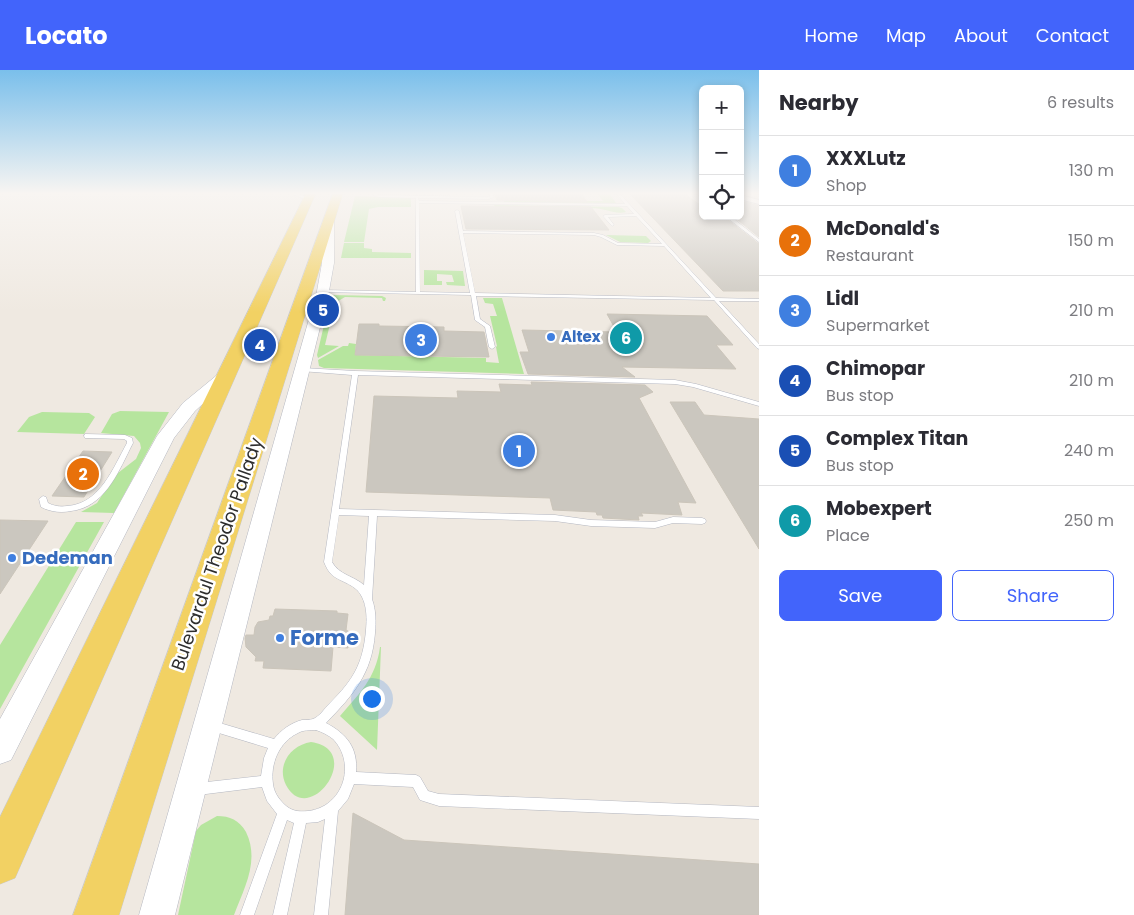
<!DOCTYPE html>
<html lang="en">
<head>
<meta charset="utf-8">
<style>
	:root { --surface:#fff; --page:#f7f7f7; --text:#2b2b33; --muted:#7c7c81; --line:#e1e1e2; --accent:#4264fb }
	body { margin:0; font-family:Poppins,sans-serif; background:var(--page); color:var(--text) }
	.controls { position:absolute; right:15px; top:15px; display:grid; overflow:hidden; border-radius:8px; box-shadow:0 2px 8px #0003 }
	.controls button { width:45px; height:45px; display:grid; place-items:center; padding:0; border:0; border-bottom:1px solid var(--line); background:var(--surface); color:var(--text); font:25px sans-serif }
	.you { position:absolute; left:371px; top:628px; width:18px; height:18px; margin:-12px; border:4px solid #fff; border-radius:50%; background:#1a73e8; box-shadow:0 0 0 8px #1a73e833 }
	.badge { display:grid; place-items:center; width:32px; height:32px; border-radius:50%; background:var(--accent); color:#fff; font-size:16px; font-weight:700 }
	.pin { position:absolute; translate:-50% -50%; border:2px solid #fff; box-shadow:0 1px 5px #0006 }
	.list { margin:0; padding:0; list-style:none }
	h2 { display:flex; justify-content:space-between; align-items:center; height:65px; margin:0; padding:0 20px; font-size:21px }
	h2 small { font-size:16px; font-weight:400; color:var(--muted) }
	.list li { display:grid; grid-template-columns:32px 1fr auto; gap:15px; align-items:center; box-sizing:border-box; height:70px; padding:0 20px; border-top:1px solid var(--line) }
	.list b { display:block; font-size:19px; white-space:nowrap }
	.list p { margin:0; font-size:16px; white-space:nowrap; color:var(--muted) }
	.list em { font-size:16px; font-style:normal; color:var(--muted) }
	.actions { display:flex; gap:10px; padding:15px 20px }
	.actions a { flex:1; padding:11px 0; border:1px solid var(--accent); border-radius:8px; text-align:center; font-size:18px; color:var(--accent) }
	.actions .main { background:var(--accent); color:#fff }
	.icon { flex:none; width:28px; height:28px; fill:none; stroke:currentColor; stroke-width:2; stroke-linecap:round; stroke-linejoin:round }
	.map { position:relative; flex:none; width:759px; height:845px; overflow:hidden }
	header { display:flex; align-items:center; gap:30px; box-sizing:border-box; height:70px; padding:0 25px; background:var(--accent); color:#fff }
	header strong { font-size:24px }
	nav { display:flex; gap:28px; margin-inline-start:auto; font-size:18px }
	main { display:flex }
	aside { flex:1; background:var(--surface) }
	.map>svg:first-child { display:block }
	.green { fill:#b6e59e }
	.building { fill:#cbc7bf; stroke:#cbc5ba }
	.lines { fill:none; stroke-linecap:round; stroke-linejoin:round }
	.service-casing { stroke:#b4b7c1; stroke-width:1 }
	.minor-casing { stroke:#b4b7c1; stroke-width:2 }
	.tertiary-casing { stroke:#b4b7c1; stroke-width:1 }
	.primary-casing { stroke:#c9c9c9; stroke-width:1 }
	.service { fill:#fff; fill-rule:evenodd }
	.minor { fill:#fff; fill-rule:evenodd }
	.tertiary { fill:#fff; fill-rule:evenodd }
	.primary { fill:#f2d163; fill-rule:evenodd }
	.shop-dot { fill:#3f7fe0; stroke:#fff; stroke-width:2 }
	.labels { text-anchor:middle; stroke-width:5; stroke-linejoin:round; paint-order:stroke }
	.far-shop-label { font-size:15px; font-weight:bold; fill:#366cbe; stroke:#fff; text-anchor:start }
	.street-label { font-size:18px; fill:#2e2e2e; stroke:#fff }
	.shop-label { font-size:18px; font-weight:bold; fill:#366cbe; stroke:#fff; text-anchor:start }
	.near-shop-label { font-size:21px; font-weight:bold; fill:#366cbe; stroke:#fff; text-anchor:start }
</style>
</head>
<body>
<header>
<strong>Locato</strong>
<nav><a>Home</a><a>Map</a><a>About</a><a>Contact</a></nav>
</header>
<main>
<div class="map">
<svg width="759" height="845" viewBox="0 0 759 845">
	<rect width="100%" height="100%" fill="#efe9e1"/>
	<path class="green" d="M597 123H609L616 133 504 132V131H603Z
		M355 126 411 128V137H378L369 139 364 172H344Z
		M494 135 618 137 622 138 626 142C616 145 604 138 592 138L594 141 501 139 495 138Z
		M606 165 646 166 651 171 648 173 620 172Z
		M344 173H364V178L372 179V182L411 183V188H341Z
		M424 200 463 201 465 216 447 215 446 212H454L452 205 437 204V211H442V215H424Z
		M331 225 382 226 386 228 385 231H383L382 228 345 227 335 233 325 275 339 276 318 288 317 285Z
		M483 228H502L524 304 324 298 319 296 318 290 343 276H348L349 273 356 274 355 285 486 288V292L499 293 496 277 497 276 490 246H497L493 234 485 233Z
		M120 341 169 342 114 443 81 442 97 433 114 406 136 389 141 378 140 373 134 366 101 363 112 344Z
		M42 342 89 343 95 347 84 364 17 362 29 347Z
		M76 452H104L0 639V575Z
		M380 577H381L377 680 340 646C359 624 376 608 380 577Z
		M311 672C366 680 309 759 286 715 276 695 291 675 311 672Z
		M217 746C230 746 239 750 246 762 260 791 244 818 234 845H178L196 761 201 755Z"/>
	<path class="building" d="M494 123H581L587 132 497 130Z
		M630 124 686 125 703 137V146H723L759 174V221H723Z
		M746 132 759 136V167L733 146H740V134Z
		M461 136 591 137 609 160 466 159Z
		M607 244 707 246 733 275H716L736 299 622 297 635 307 528 304 520 282H529L522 260 617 262Z
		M359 254H379V256L444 257V261L484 262 489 287 355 285Z
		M531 312 645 315 653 322 639 328 696 433 678 432 682 445 641 443 643 446H638L639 450 603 448 602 445H597L596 442 553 440 550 428 366 422 374 326 458 328 457 321 501 322 499 314 532 315Z
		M670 332H695L704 345 759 349V479Z
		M83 381 112 382 84 427 52 426Z
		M0 450 48 451 0 524Z
		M275 539 337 541V543L348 544 346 560 355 565 348 573V578L333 577 331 601 263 598 264 591H255L256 587 246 577 245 568 246 565H254L255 557 258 552 269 550 270 546H273Z
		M353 743 404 770 759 794V845H345Z"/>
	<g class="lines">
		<g class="service-casing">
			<path id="service" d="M294 123H296L311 129 308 130 294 125Z
				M373 123 379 125 489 127H490L489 123H492L494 127 489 129 418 128 419 131 625 134 616 123H619L716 228 759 229V231H719L759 274V279L757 278 714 230 476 226 480 249 490 256 495 277 492 279 489 277 485 257 475 250 471 225 321 222V221L323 220 416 222V128L379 127 374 126ZM419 133 627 136 634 144 605 145 603 146 612 156 614 155 608 147 636 146 662 174 618 173 603 165 594 163 463 161 459 141 457 140 455 141 470 223 420 222ZM463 163 594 165 601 167 617 175 664 176 711 228 475 223Z
				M696 123H699L703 126V129Z
				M725 146H730L759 169V172Z
				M303 298 355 301 675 310 696 314 759 332V336L693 317 675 314 358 305 339 439 555 445 591 450 655 452 673 447 702 448 705 449 706 451 705 453 702 454 673 453 655 458 591 456 555 451 377 446 372 529C376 540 376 552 375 563 372 604 353 625 326 653 347 664 358 678 356 702L416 705 420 707 428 721 439 724 759 737V749L439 736 420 730 413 717 354 714 348 729 338 741 328 845H314L325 749 318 752 306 753 287 845H273L294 753 287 750 254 845H240L277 744 267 731 262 717 198 725 194 723 192 719 194 715 198 713 261 706 264 688 268 678 209 660 208 656 209 652 213 651 274 669C281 660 291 653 302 650 306 650 310 650 313 649 319 647 325 638 330 633 353 610 363 594 366 560 367 549 367 537 362 527 356 514 342 513 332 505 328 501 326 497 324 492L352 305 301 301V299ZM339 445 369 446 364 515C354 506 339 505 332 492ZM316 660C322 662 328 665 333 669 357 694 343 737 308 741 298 742 291 741 284 734 278 728 274 722 273 714 270 694 279 672 298 663 303 660 310 660 316 660Z
				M85 364 125 365 132 368 133 373C119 400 106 437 71 441 61 443 51 442 41 437L39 429 43 426 46 427 48 433C54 436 60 437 67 436 100 434 113 398 127 373V371L124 369 87 368H85L84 366Z"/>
		</g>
		<g class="minor-casing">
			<path id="minor" d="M740 125 759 130V134L740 129Z"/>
		</g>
		<g class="tertiary-casing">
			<path id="tertiary" d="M329 146 334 149V193L329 221 175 845H139L317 221 322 193 324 149Z
				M227 299 232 301 235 304 232 307 195 341 174 368 11 690 0 694V649L157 366 183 333 222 301Z"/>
		</g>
		<g class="primary-casing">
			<path id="primary" d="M306 123H316L15 808 0 814V747Z
				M333 123H343L119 845H73Z"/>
		</g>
		<use href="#service" class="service"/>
		<use href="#minor" class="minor"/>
		<use href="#tertiary" class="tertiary"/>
		<use href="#primary" class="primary"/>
	</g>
	<linearGradient id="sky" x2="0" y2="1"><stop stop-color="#7abfeb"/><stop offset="0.51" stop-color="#f8f5f2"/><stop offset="1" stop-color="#f8f5f2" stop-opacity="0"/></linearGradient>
	<rect width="759" height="242" fill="url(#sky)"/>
	<g class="shop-dot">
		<circle cx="551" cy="267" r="5"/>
		<circle cx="12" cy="488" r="5"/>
		<circle cx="280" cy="568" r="5"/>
	</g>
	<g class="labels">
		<g class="far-shop-label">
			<text x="561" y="272">Altex</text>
		</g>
		<g class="street-label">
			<text transform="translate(217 484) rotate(-71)" y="6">Bulevardul Theodor Pallady</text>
		</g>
		<g class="shop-label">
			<text x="22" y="494">Dedeman</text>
		</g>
		<g class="near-shop-label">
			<text x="290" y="575">Forme</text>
		</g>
	</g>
</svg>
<div class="controls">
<button>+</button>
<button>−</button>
<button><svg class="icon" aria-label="locate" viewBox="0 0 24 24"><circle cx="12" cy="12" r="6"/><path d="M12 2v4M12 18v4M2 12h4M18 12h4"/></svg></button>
</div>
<div class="you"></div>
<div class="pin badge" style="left:519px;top:381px;background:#3f7fe0">1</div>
<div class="pin badge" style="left:83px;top:404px;background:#e8710a">2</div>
<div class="pin badge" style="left:421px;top:270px;background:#3f7fe0">3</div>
<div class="pin badge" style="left:260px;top:275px;background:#1a4fb4">4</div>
<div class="pin badge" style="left:323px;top:240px;background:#1a4fb4">5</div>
<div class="pin badge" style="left:626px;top:268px;background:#0f9aa8">6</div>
</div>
<aside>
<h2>Nearby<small>6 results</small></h2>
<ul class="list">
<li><span class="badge" style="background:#3f7fe0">1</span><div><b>XXXLutz</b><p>Shop</p></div><em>130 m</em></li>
<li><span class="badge" style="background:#e8710a">2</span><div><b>McDonald's</b><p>Restaurant</p></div><em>150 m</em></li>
<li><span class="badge" style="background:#3f7fe0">3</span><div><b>Lidl</b><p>Supermarket</p></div><em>210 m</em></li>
<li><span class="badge" style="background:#1a4fb4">4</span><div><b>Chimopar</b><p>Bus stop</p></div><em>210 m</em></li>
<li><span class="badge" style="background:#1a4fb4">5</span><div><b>Complex Titan</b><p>Bus stop</p></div><em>240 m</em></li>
<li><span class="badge" style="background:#0f9aa8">6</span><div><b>Mobexpert</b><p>Place</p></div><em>250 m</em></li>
</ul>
<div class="actions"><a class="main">Save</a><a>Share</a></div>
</aside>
</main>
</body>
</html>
